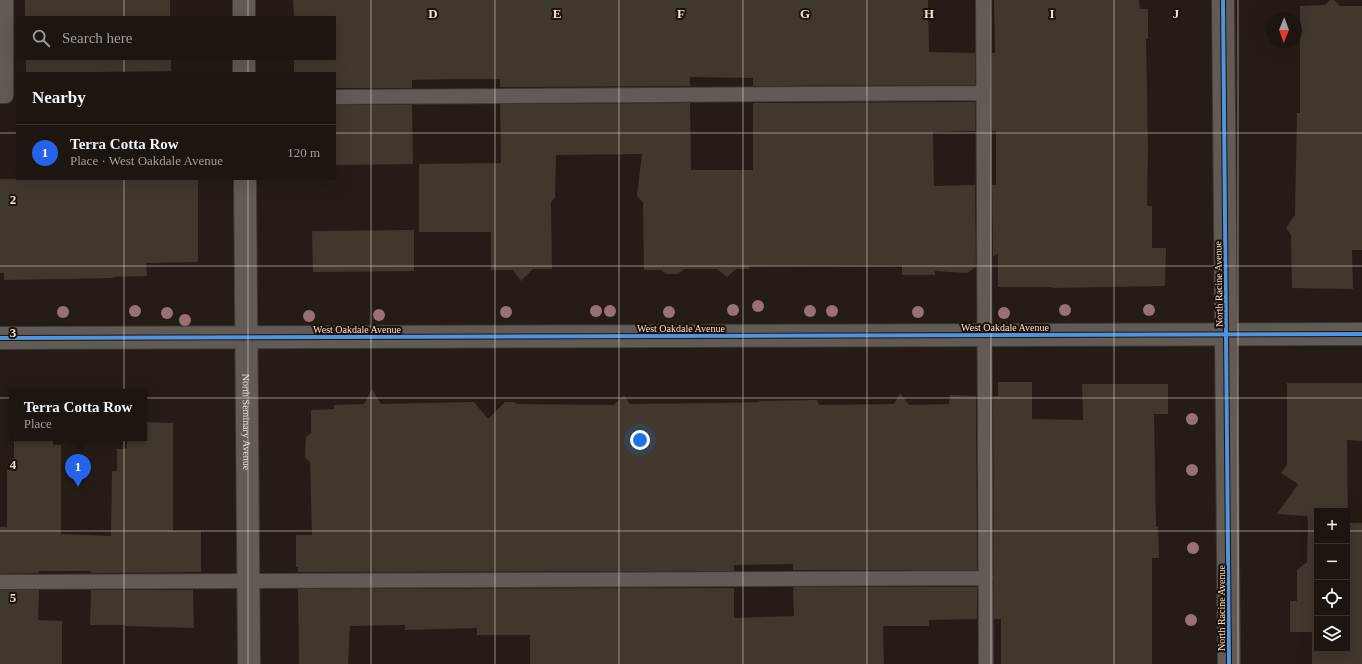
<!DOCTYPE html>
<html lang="en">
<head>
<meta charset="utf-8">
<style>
	:root { --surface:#1c1510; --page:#29221e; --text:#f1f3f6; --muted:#a09f9f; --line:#3a3430; --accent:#2563eb }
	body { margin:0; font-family:"Times New Roman",serif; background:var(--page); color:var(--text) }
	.controls { position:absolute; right:12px; bottom:12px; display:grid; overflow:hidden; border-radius:0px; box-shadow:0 4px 16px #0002 }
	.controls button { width:36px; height:36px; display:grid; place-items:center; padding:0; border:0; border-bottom:1px solid var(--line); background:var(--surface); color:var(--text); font:20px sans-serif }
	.compass { position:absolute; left:1266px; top:12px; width:36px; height:36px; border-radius:50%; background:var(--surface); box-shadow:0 4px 16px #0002; rotate:181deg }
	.you { position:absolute; left:640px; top:440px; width:14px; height:14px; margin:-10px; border:3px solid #fff; border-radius:50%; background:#1a73e8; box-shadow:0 0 0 6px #1a73e833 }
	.badge { display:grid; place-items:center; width:26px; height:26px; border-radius:50%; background:var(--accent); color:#fff; font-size:13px; font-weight:700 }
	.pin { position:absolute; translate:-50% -33px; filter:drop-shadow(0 1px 2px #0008) }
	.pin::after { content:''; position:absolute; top:21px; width:14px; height:12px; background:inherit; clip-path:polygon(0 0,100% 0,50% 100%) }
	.popup { position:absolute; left:9px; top:389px; width:138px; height:52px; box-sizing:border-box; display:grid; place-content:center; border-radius:0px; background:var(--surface); filter:drop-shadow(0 1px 3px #0005); font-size:13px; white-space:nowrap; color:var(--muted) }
	.popup b { font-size:15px; color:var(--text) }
	.popup::after { content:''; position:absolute; left:50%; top:100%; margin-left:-8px; border:8px solid transparent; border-top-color:var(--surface) }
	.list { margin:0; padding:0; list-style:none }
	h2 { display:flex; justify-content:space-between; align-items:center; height:52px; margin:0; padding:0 16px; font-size:17px }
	h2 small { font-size:13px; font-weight:400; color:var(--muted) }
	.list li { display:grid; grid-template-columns:26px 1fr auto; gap:12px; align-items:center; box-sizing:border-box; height:56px; padding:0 16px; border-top:1px solid var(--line) }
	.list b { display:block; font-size:15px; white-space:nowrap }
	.list p { margin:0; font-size:13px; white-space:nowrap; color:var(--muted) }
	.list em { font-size:13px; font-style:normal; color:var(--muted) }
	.icon { flex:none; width:22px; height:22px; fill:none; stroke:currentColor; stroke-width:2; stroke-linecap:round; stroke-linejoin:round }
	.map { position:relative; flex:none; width:1362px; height:664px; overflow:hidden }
	.search { position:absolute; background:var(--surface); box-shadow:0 4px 16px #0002; left:16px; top:16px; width:320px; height:44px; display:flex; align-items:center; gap:10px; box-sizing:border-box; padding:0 14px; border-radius:0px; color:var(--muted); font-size:15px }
	.panel { position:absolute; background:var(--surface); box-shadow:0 4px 16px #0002; left:16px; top:72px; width:320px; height:108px; border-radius:0px }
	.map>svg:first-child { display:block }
	.building { fill:#40382d; fill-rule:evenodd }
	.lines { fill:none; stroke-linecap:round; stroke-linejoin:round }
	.service-casing { stroke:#3e3732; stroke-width:16 }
	.minor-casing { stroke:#3e3732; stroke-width:24 }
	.tertiary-casing { stroke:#3e3732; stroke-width:24 }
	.service { stroke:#615a55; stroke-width:14 }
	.minor { stroke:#615a55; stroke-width:22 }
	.tertiary { stroke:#615a55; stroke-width:22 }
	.cycleway-casing { stroke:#221205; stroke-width:6 }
	.cycleway { stroke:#4d94e3; stroke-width:4 }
	.tree { fill:#987270 }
	.grid { fill:none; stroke:#ede2d9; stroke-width:1; stroke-opacity:0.55 }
	.labels { text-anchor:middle; stroke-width:4; stroke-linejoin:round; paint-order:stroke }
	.street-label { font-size:10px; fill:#ede2d9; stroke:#221205 }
	.grid-label { font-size:13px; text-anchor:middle; font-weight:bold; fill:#ede2d9; stroke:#221205; stroke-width:4; stroke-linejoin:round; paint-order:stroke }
</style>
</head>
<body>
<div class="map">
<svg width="1362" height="664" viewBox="0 0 1362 664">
	<rect width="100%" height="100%" fill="#251c15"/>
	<path class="building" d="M25 0H170V17H25Z
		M293 0H928L929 52 975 53V85L753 86V78L690 77V86L500 87V79H455L412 80V88H335V73H294V59H335V17H294Z
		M994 0H1139L1140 9H1148V39H1146L1148 148 1147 206H1152V248H1166L1165 286 1052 288V287H998V253L993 257 992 185H996V131H992V53H995Z
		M1330 0H1334L1340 6H1362V250H1352L1353 289 1292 288 1291 235 1286 228 1295 215 1297 113H1300V6L1325 5Z
		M26 59H171V71L26 73Z
		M975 102V131L933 132 934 186 975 185 976 267 967 273 935 271V275H902V265L749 266V269H736L727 277 717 269H684L678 274H666L661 270H644L643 202 637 196 642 154 556 155 555 198 551 202 552 269H533L521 281 513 270H491V232H419V164L501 163 500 104 690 103 691 170H753V103Z
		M335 105H412L413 164 335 165Z
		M0 179H198V262L146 263 147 276 113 277V278L4 280V273H0Z
		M414 230V271L313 272 312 231Z
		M998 382H1032V419L1083 420 1082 384H1168V414H1154L1156 527H1158L1159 558H1152V664H1001V619H994L993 396H998Z
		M1287 383H1362V441L1347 440 1348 523H1362V664H1312V632H1290V601H1297V570L1307 562 1308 521 1307 516 1277 514 1298 484 1281 473 1287 464ZM1317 511H1347V649H1317Z
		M372 389 381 404 474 402 488 419 505 402H514L517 404 614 405 624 395 630 404 722 403 759 402V401L817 400 819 405 894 404 900 393 909 405 949 404 950 395 976 396 977 570H793V564L734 565V571L298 572V567H296V535H312L310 462 305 457 306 437 311 433V410L334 409V405L364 404Z
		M144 422 173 423V531H201V572L91 573V571H39V573L0 574V527H7V470H14V440H21V438H53V445H61V534L111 536 112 471H117V449H127V438H144Z
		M793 587H977V619L929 620V626H883L884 664H530V635H477V628L405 630V625L350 626 348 664H299L298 589 734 588V618L794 616Z
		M0 590H39L38 620 62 621V664H0Z
		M91 590H193L194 628 125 626V625H90Z"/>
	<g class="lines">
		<g class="service-casing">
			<path id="service" d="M983 0 986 664
				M0 96H6V0
				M335 97 983 93
				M0 582 986 578"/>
		</g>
		<g class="minor-casing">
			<g id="minor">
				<path d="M244 0V17"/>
				<path d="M244 59V73"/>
				<path id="s1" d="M245 179 249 664"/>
				<path d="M0 338 1362 334"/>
			</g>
		</g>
		<g class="tertiary-casing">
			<path id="tertiary" d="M1223 0 1229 664"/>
		</g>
		<use href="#service" class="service"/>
		<use href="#minor" class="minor"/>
		<use href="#tertiary" class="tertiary"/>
		<g class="cycleway-casing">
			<path id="cycleway" d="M1223 0 1229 664
				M0 338 1362 334"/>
		</g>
		<use href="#cycleway" class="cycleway"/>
	</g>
	<g class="tree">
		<circle cx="758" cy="306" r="6"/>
		<circle cx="733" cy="310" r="6"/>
		<circle cx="1065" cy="310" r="6"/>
		<circle cx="1149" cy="310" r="6"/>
		<circle cx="135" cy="311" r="6"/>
		<circle cx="596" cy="311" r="6"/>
		<circle cx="610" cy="311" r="6"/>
		<circle cx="810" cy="311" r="6"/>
		<circle cx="832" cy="311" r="6"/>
		<circle cx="63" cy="312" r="6"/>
		<circle cx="506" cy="312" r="6"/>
		<circle cx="669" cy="312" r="6"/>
		<circle cx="918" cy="312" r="6"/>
		<circle cx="167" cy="313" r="6"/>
		<circle cx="1004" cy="313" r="6"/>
		<circle cx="379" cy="315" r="6"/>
		<circle cx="309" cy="316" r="6"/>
		<circle cx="185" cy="320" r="6"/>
		<circle cx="1192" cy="419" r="6"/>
		<circle cx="1192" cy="470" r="6"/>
		<circle cx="1193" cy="548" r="6"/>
		<circle cx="1191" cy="620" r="6"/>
	</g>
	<path class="grid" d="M124 0V17M248 0V17M371 0V664M495 0V664M619 0V664M743 0V664M867 0V664M991 0V664M1114 0V664M1238 0V664M124 59V73M248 59V73M0 133H17M335 133H1362M124 179V664M248 179V664M0 266H1362M0 398H1362M0 531H1317M1347 531H1362"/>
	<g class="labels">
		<g class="street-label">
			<text transform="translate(1218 284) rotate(-91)" y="4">North Racine Avenue</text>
			<text x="1005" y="331">West Oakdale Avenue</text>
			<text x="681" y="332">West Oakdale Avenue</text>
			<text x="357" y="333">West Oakdale Avenue</text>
			<text dy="4" stroke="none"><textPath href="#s1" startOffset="243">North Seminary Avenue</textPath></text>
			<text transform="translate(1221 608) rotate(-90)" y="4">North Racine Avenue</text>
		</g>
	</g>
	<g class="grid-label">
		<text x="433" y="18">D</text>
		<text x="557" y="18">E</text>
		<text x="681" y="18">F</text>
		<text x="805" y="18">G</text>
		<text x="929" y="18">H</text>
		<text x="1052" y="18">I</text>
		<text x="1176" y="18">J</text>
		<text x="13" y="204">2</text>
		<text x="13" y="337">3</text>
		<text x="13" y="469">4</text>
		<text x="13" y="602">5</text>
	</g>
</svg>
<div class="controls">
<button>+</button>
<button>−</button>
<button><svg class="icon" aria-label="locate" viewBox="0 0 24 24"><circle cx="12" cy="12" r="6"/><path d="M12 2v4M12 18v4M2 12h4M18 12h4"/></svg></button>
<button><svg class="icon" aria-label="layers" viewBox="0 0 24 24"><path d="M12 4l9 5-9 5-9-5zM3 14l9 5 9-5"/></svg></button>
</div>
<svg class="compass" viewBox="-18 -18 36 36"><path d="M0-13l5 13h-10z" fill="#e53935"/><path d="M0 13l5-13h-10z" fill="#a09f9f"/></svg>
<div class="you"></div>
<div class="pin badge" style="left:78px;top:487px">1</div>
<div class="popup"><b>Terra Cotta Row</b>Place</div>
<div class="search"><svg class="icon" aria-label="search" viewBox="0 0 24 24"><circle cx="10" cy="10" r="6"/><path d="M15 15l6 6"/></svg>Search here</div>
<section class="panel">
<h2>Nearby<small></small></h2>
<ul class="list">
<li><span class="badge">1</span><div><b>Terra Cotta Row</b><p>Place · West Oakdale Avenue</p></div><em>120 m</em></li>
</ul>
</section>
</div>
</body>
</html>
